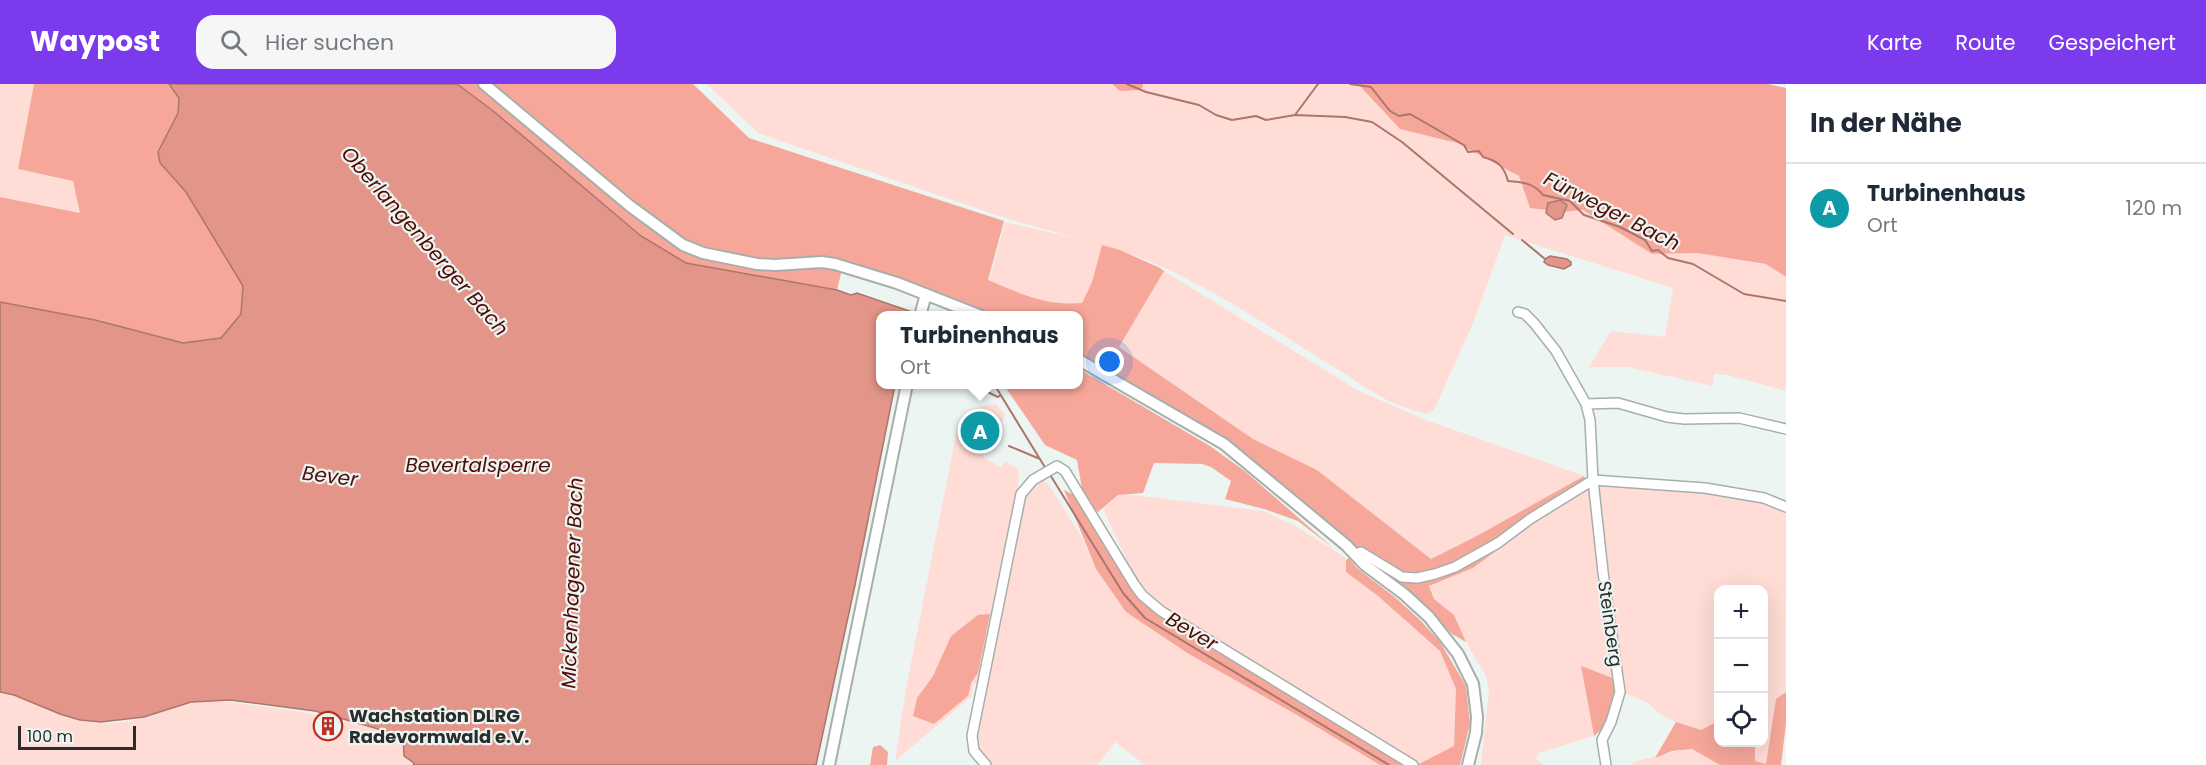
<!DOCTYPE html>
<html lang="de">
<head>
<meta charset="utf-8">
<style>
	:root { --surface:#fff; --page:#f6f6f7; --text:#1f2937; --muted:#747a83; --line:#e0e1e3; --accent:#7c3aed }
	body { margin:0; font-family:Poppins,sans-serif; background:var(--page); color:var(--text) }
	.controls { position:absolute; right:18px; bottom:18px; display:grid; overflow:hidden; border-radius:12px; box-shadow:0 6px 24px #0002 }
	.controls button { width:54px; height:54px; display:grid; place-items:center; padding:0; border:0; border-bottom:2px solid var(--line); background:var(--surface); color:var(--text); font:30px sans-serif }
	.scale { position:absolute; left:18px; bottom:15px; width:118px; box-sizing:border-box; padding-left:6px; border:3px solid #2a2d2c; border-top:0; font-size:16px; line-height:21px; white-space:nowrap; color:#2a2d2c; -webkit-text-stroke:4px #ecf5f1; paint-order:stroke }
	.you { position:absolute; left:1110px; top:278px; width:21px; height:21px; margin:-15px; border:4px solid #fff; border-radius:50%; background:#1a73e8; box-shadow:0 0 0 9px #1a73e833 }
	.badge { display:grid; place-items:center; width:39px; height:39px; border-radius:50%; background:var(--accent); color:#fff; font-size:20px; font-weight:700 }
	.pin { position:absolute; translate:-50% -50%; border:3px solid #fff; box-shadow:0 2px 6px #0006 }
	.popup { position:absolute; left:876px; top:227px; width:207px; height:78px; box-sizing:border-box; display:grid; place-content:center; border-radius:12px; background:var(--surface); filter:drop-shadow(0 2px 4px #0005); font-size:20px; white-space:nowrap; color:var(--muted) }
	.popup b { font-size:22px; color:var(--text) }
	.popup::after { content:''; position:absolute; left:50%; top:100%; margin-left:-12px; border:12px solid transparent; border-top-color:var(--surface) }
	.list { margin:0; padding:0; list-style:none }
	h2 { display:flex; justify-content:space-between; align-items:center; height:78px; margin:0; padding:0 24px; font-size:26px }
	h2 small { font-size:20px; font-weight:400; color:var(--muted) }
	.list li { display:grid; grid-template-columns:39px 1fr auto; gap:18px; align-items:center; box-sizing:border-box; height:90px; padding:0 24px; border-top:2px solid var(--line) }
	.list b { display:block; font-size:22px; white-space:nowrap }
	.list p { margin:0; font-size:20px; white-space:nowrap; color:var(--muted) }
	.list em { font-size:20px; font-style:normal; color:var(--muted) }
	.icon { flex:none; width:33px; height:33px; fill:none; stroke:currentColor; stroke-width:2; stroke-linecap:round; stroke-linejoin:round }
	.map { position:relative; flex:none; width:1786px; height:681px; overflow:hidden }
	header { display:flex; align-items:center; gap:36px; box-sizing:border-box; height:84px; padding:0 30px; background:var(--accent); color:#fff }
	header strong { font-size:28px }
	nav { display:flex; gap:33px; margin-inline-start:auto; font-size:21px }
	.search { width:420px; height:54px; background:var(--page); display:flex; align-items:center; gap:15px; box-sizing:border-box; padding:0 21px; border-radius:18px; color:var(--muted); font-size:22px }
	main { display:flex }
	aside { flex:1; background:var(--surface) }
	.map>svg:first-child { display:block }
	.green { fill:#ffdcd6; fill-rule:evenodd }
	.forest { fill:#f6a79a }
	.water { fill:#e29588; stroke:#ab766c; stroke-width:1.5 }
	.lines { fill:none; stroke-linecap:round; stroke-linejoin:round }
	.stream { stroke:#ab766c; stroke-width:2 }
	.minor-casing { stroke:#a6afab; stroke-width:12 }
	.tertiary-casing { stroke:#a6afab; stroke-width:14 }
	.minor { stroke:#fff; stroke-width:9 }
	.tertiary { stroke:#fff; stroke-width:10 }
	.labels { text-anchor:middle; stroke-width:4.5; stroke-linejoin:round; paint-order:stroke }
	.street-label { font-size:18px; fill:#2a2d2c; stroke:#ecf5f1 }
	.poi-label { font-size:18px; font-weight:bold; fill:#2a2d2c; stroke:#ecf5f1; text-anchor:start }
	.water-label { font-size:20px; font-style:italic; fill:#500b06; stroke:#ecf5f1 }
</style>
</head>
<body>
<header>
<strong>Waypost</strong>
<div class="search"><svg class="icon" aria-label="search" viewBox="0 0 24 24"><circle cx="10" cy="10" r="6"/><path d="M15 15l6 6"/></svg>Hier suchen</div>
<nav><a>Karte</a><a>Route</a><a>Gespeichert</a></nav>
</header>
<main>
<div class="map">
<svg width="1786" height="681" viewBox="0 0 1786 681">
	<rect width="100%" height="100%" fill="#ecf5f1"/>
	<path class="green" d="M0 0H34L18 85 73 97 81 129 0 113Z
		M707 0H1111L1120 7 1143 3V0H1358L1400 45 1457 59 1519 92 1562 128 1583 126 1652 170 1697 169 1766 180 1786 193V307L1727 291 1714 290 1713 302 1628 283H1589L1611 247 1665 253 1673 204 1505 151 1473 239 1434 326 1426 330C1416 327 1406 324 1396 320 1372 310 1351 293 1329 280 1259 237 1182 182 1102 161L1092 198 1082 219C1047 222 1021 211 989 197L1005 138 1080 155 1005 134 758 49Z
		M1164 187 1359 307 1426 336 1584 392 1473 454 1431 475 1317 386 1253 355 1119 263Z
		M996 320 1005 331 999 344 988 342 985 344 977 341 973 349 981 353 984 374 1001 383 1005 377 1019 386 1018 405 995 510 979 598 973 600 972 612 895 677 906 605 958 341C968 327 979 321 996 320ZM989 530 978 589 971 599 917 614 933 592 951 552Z
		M1040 394 1049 401 1081 452 1096 485 1126 528 1380 681H1145L1115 658 1098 681H989L977 669 974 652 1022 414Z
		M1602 400C1660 404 1733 405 1786 427V608L1776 615 1766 680 1755 677V659L1764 658V506H1718V637L1701 646 1687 643 1663 632 1645 617 1623 609 1598 404Z
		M1588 404 1591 410 1614 594 1581 583 1594 652 1538 669 1536 675 1543 681H1481L1489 607 1486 592 1466 558 1454 531 1434 515 1429 502 1473 484 1532 440Z
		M1124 410 1264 427 1297 443 1346 474 1347 488 1378 512 1440 567 1456 605 1454 662 1417 681 1164 523 1146 508 1137 498 1103 425 1118 411Z
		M0 609C35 615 63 637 99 639 122 641 145 634 166 627 175 625 183 619 192 618 214 615 238 619 260 622 311 628 353 637 402 653L403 672 413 679 412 681H0Z
		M1692 665 1720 681H1632V678C1652 674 1671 667 1692 665Z"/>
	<path class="forest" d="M34 0H169L179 14 178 29 158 68 160 79 186 108 243 202 241 230 221 254 183 259 95 236 0 218V113L80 129 73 97 18 85Z
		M457 0H693L749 54 1004 137 988 196C1021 210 1046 222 1082 219L1092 198 1102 161 1120 166 1160 184 1164 187 1119 263 1253 355 1317 386 1431 475 1473 454 1584 392 1586 396 1454 481 1428 490H1403L1355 462 1300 415 1211 345 1079 271V232L996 231 890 191 844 177 837 206 686 179 641 152 492 26Z
		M1112 0H1143V3L1139 6 1120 7Z
		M1358 0H1768L1786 4V193L1766 180 1697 169 1652 170 1583 126 1562 128 1530 124 1519 92 1457 59 1400 45Z
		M1079 285 1210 362 1246 388 1332 463 1298 437 1264 425 1225 415 1231 397 1211 383 1202 380 1154 379 1143 409 1118 411 1098 428 1086 418 1142 511 1413 681H1380L1297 631 1189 570 1126 528 1096 485 1064 406 1084 416 1077 376 1045 361 1004 301 1079 300Z
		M1529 439 1532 440 1473 484 1429 502 1434 515 1454 531 1466 558 1452 550 1421 518 1370 479 1401 495 1428 496Z
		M1349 474 1358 485 1396 514 1422 538 1440 558 1466 602 1470 640 1460 681H1417L1454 662 1456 605 1440 567 1378 512 1346 488V476Z
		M990 530 978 589 971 599 968 612 934 640 913 632 917 614 933 592 951 552 978 531Z
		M1581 582 1618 596 1611 638 1594 652Z
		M1786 608V639L1781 681H1720L1692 665 1672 667 1655 674 1676 638 1701 646 1718 637V658L1755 659V677L1766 680 1776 615Z
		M880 661 888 668 887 681H870L873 663Z"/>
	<path class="water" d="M169 0H457L492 26 641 152 686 179 837 206 851 211 857 209 915 229 914 231 881 232V300L895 301 855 501 816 681H413L414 679 404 672 403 652 315 627 230 616 191 618 144 633 101 638 80 636 60 630 14 611 0 608V218L95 236 183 259 221 254 241 230 243 202 186 108 160 79 158 68 178 29 179 14Z
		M1560 116 1567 121 1562 134 1555 136 1546 129 1548 119Z
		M1550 172 1567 175 1571 178V181L1564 185 1548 181 1544 178 1545 175Z"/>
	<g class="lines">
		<path class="stream" d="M1127 0 1146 8 1199 21 1216 31 1232 36 1256 32 1266 36 1295 31 1318 0
			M1350 0 1371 3 1390 27 1399 32 1410 30 1464 61 1468 68 1479 67 1483 73C1498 77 1504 82 1508 97 1522 98 1534 99 1543 111L1570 117 1584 131 1620 143 1645 156 1652 167 1658 166 1668 174 1693 180 1744 210 1786 217
			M1295 31 1345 33 1372 38 1402 58 1513 150
			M1522 156 1545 175
			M971 300 998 313 1001 311
			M994 300 1046 385
			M1009 362 1040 375
			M1049 389 1123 509 1145 534 1389 681"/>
		<g class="minor-casing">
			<path id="minor" d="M1518 228 1525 230 1534 239 1556 267 1586 320 1590 336 1593 396 1603 488 1620 608 1611 638 1602 656 1606 681
				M1586 320 1618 319 1667 333 1684 335 1739 334 1786 345
				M1355 470 1361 468 1402 493 1417 494 1435 490 1455 483 1498 459 1530 435 1593 396 1705 404 1764 414 1786 423
				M986 681 974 667 972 652 1021 410 1033 396 1057 382 1065 387 1134 500 1142 511 1161 527 1413 681"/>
		</g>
		<g class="tertiary-casing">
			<path id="tertiary" d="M484 0 630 122 683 161 703 169 757 180 775 181 822 178 835 180 897 199 981 232
				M920 232 926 210
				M1079 276 1224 360 1346 461 1365 481 1404 510 1429 533 1458 570 1473 600 1477 633 1476 649 1468 681
				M829 681 907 300"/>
		</g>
		<use href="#minor" class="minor"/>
		<use href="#tertiary" class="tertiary"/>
	</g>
	<defs>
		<g id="building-ring" transform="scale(1.5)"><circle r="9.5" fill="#ecf5f1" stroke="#bd2f23" stroke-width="1.5"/><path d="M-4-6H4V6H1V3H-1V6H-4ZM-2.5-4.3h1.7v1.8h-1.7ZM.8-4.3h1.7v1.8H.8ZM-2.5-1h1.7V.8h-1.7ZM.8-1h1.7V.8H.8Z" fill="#bd2f23"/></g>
	</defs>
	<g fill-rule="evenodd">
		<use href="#building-ring" x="328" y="642"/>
	</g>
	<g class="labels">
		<g class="street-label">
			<text transform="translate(1610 540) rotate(82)" y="6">Steinberg</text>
		</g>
		<g class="poi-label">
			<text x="349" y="638">Wachstation DLRG<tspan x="349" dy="21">Radevormwald e.V.</tspan></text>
		</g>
		<g class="water-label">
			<text transform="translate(1612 127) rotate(27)" y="7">Fürweger Bach</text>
			<text transform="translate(425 157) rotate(49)" y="7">Oberlangenberger Bach</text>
			<text x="478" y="388">Bevertalsperre</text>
			<text transform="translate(330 392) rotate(7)" y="7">Bever</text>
			<text transform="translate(572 499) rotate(-88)" y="7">Mickenhagener Bach</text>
			<text transform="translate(1192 547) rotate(31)" y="7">Bever</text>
		</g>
	</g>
</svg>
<div class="controls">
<button>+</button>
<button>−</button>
<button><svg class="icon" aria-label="locate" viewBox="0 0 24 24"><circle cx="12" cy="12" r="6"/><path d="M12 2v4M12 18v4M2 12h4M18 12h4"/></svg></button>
</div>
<div class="scale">100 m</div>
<div class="you"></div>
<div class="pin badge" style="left:980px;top:347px;background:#0f9aa8">A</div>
<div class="popup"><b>Turbinenhaus</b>Ort</div>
</div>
<aside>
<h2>In der Nähe<small></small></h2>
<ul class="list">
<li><span class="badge" style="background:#0f9aa8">A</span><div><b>Turbinenhaus</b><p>Ort</p></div><em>120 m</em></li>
</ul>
</aside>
</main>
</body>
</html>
